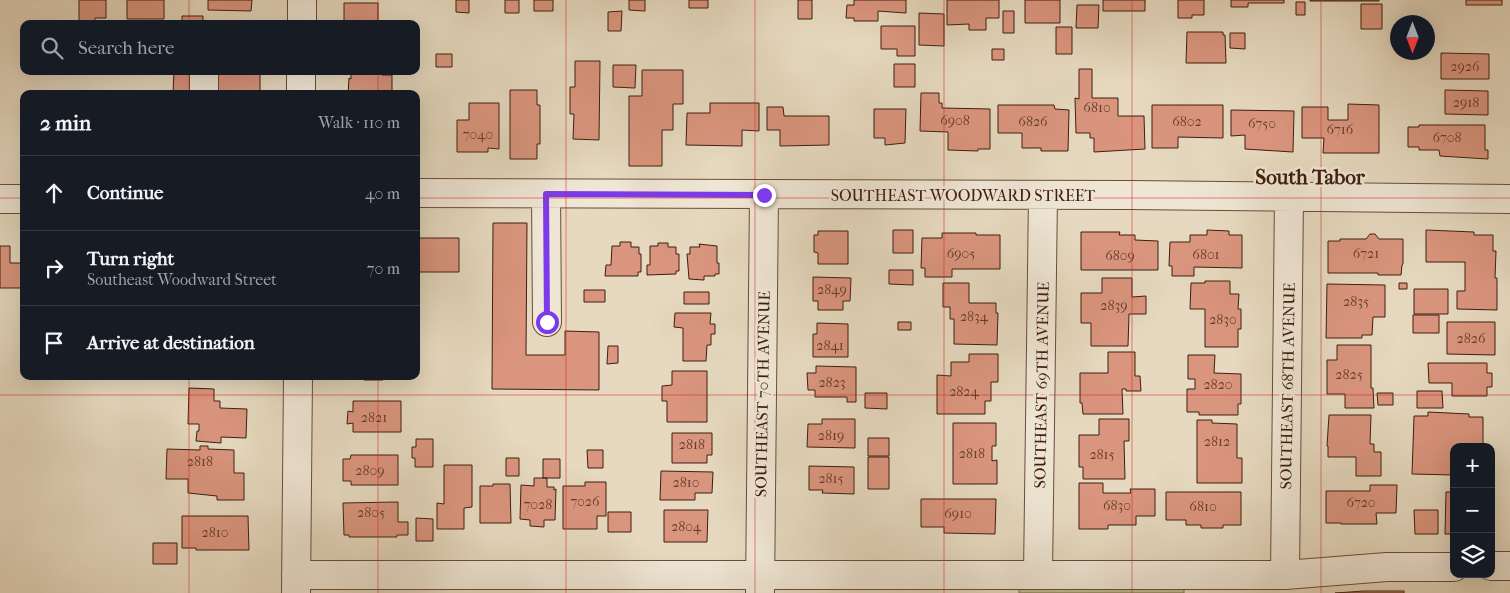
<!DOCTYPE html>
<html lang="en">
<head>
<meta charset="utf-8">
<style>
	:root { --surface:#171b24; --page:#20242c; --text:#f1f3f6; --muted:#9ea1a6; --line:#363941 }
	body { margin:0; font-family:"IM FELL French Canon",serif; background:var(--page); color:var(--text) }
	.controls { position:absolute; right:15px; bottom:15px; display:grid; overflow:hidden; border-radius:10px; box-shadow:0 5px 20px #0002 }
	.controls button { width:45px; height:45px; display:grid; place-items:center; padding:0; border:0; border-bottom:1px solid var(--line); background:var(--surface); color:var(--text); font:25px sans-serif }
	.compass { position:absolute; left:1390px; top:15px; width:45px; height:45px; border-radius:50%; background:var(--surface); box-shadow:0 5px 20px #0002; rotate:180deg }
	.stop { position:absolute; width:15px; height:15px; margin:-11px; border:4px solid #7c3aed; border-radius:50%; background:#fff }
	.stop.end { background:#7c3aed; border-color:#fff; box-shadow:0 1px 5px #0008 }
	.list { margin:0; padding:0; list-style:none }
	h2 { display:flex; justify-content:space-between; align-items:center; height:65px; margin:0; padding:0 20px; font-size:21px }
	h2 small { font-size:16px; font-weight:400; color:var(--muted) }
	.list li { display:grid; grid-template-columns:32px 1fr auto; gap:15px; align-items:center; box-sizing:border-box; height:75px; padding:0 20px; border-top:1px solid var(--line) }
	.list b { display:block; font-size:19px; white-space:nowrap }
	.list p { margin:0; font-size:16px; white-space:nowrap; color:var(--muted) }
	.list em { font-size:16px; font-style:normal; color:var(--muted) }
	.icon { flex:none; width:28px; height:28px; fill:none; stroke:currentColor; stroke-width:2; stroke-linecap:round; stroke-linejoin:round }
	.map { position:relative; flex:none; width:1510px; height:593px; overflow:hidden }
	.search { position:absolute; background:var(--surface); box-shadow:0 5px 20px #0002; left:20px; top:20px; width:400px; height:55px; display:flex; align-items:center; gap:12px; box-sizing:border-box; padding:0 18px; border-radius:10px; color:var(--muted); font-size:19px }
	.panel { position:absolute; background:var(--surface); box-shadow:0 5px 20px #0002; left:20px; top:90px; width:400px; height:290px; border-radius:10px }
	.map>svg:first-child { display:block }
	.green { fill:#b8be90; stroke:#7c6e4f }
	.building { fill:#da957e; stroke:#3f1e0e }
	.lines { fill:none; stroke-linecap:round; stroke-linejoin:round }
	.minor-casing { stroke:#694d3a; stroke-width:30 }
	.minor { stroke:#efe6d5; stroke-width:28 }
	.route { stroke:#7c3aed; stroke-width:6 }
	.grid { fill:none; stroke:#d62828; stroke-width:1; stroke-opacity:0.55 }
	.labels { text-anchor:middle; stroke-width:5; stroke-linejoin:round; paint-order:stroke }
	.number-label { font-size:14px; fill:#663c2a }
	.street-label { font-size:16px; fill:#3f1e0e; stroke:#efe6d5 }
	.district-label { font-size:21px; font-weight:bold; fill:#3f1e0e; stroke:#efe6d5 }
</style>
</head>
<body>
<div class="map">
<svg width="1510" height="593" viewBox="0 0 1510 593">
	<rect width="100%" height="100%" fill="#e6d9bf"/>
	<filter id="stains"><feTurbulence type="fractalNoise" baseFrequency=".004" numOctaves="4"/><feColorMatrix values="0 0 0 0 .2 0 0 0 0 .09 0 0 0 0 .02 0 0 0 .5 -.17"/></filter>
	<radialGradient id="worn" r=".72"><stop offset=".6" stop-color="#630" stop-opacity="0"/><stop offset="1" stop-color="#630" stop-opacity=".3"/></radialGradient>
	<path class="green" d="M1019 589H1184V593H1019Z"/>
	<path class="building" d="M79 0H106V18H95V24H79Z
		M127 0H164V19H127Z
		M208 0H252L251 11 208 10Z
		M456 0H469V13L456 12Z
		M505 0H519V13H505Z
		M534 0H553V11H534Z
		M629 0H645V11L629 10Z
		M689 0H708V8H689Z
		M798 0H812V19H798Z
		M854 0H906V13L878 11V21H854V18H846L847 5H854Z
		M947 0H999V18H986V30H969V24L947 25Z
		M1025 0H1060V23H1025Z
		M1103 0H1145V11H1103Z
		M1178 0H1204V15H1192V18H1178Z
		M1231 0H1284V3H1248V7H1231Z
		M1310 0H1379V1H1310Z
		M1466 0H1502V5H1466Z
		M1296 2H1305V15H1296Z
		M344 3H378V24H344Z
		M1361 4H1382V29H1361Z
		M1077 5H1099L1098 28H1076Z
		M622 11 621 31H608V12Z
		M1003 11H1014V33H1003Z
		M919 13 944 14V46L919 45Z
		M182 16H203V24H182Z
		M881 26H915V56H897V49H881Z
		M1056 27H1072V54H1056Z
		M1187 32H1223V35H1225L1226 63H1186Z
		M1230 33H1245V49L1230 48Z
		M992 49H1004V60H992Z
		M1441 53 1489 54V79H1441Z
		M436 54H452V67H436Z
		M575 61H600L599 140 573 139 574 114H570V87H575Z
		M894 64H915V87H894Z
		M613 65H636L635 88 613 87Z
		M1079 69H1092V98H1118V116H1144L1145 149 1094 152V138H1090V133H1076L1075 98 1079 99Z
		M642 70H683V104H673V130H662V166H629V96H642Z
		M174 71H197V94H173Z
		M351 71H375L382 73V75H392V94H348L349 78 351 79Z
		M217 72 260 73V94H217Z
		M510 90H537V105H540V144H537V159H510Z
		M1445 90 1488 91V115L1445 114Z
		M921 93H939V103H942V108L990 109V149H978V151L948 150V132L920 131Z
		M469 103H499V149L488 148V152H457V120H469Z
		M710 103H759V131L742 130V146L686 145 687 113H710Z
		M1348 104 1379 105V153H1323L1324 138H1302V107H1328V120H1348Z
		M998 105H1054L1055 109 1069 110 1068 151H1041V148H1022V133H998Z
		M1152 105H1223V138L1178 137V148H1152Z
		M767 107H783L784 116H829V145L780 146V130H767Z
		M874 109H906L905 143 885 145V138H874Z
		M1231 110 1294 111 1293 152 1245 149V135L1231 136Z
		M1419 125H1485V150H1488V159L1440 156 1439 150H1419V147H1408V127H1419Z
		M493 223H527L526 355H565V331L599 332V390L492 389Z
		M893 230H913V253H893Z
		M1207 230 1229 231V235H1242V268L1194 267V276H1172V266H1169L1170 242H1190V235H1207Z
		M1426 230 1474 232V235H1493V251H1496L1495 278H1497V310L1457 309V291H1465V262H1426Z
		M818 231H848V264H818V253L814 252V235H818Z
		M1081 232H1120L1119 235H1135V240L1158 241V270H1081Z
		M942 233H976V235H1000V269H952V277H925V268H921L922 238H942Z
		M1370 234H1375L1379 239H1403V264L1402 265 1401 275H1378V273H1328V241H1340V239H1366Z
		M417 238H459V272H416Z
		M620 242H631V247H639V254H641V272H638V276H605L606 265H611L612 246H620Z
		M658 243H668V247H676V254H679V271H676V274L647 275V265H650V246H658Z
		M699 244 717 246V263H719V274H715V276H704V280L689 279 687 254H690V247H700Z
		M0 246H10V263H24V288H0Z
		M889 270H913V285L889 284Z
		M813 277 851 278 850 301H843V310H818V301H813Z
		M1102 278H1132V297L1146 296V314H1129L1128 346H1091V323H1081V293H1102Z
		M1205 281H1230V294H1239L1238 309H1241V329H1238V347H1205V309H1190L1191 283H1205Z
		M943 283H969V303H996V313H998L997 345 954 344V319H950V307H943Z
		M1399 283H1407V289H1399Z
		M1327 284 1385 285V317H1373L1372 335H1362V338H1326Z
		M1414 289H1448V314H1414Z
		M584 290H605V302H584Z
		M684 292H709V304H684Z
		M675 313H711L710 324H715V334H711V345H707L706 361H683V328L674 327Z
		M1413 315H1439V333H1413Z
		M898 322H911V330H898Z
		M1447 322H1495V355L1447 354Z
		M817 323 848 324V357H813V334H817Z
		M1337 345H1371V388H1373L1374 408H1345V394H1327V360H1337Z
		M608 346H618V363L607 364Z
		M1108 352H1135V376H1140L1141 391H1126V389H1122L1123 414H1083L1082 403H1080V373H1108Z
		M969 354H998V382H991V401H985V414H937V375L951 376V362H969Z
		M1188 355H1215L1214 373 1241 374V404H1238V415H1199V412H1187V389H1195V379H1188Z
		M1428 363H1487V373H1492V387H1487V396H1452V383H1429Z
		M816 366 856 367V402H847V397H815V390H808L807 373H816Z
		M672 371H707V422H667V401H662V386L672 385Z
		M364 376H383V380H364Z
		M189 388 214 389V401H220V408L247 409 246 438 221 437V443L196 441 197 431H199V424H188Z
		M1417 391H1442L1443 408H1417Z
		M865 393H887V409L865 408Z
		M1377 393H1393V405H1378Z
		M353 401H401V432H353V423L347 424 348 411 353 412Z
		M1428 412 1469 414V417H1483V447H1454V475L1412 474 1414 416H1428Z
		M1329 415H1371L1370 444H1374V452H1381V476H1356V457H1328V446H1327Z
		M822 419H855V448L807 447 808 424H822Z
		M1099 419H1129V441H1124L1125 479H1083V467H1079V435H1099Z
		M1197 420H1212V423L1237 424V458H1242V483H1197Z
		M953 423H996V446H992V461L997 460V484H953Z
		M672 433H712V455H707V463H672Z
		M868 438H889V456H868Z
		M416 439H433V467H415V458H412V447H416Z
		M200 446H208V449L234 450V473H244V500H217V496L188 493V479H166L167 449 200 450Z
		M587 450H603V468H588Z
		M351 455H398V485H351V481H343V459H350Z
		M868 457H889V489H868Z
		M506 458H519V476H506Z
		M543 459H560V478H543Z
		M444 465H472V507L464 508V529H437V503L444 504Z
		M809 466 854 467V494L822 493 823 490H809Z
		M661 471 713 472 712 493H695V500H660Z
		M534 478H547V487H554V490L556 489 555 520H544V527L530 526V520L520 519 521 485 534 486Z
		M585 482H606V516H597V529H563V486H585Z
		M1079 483H1103V493H1131L1130 489H1155V516H1136V525H1108V529H1079Z
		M493 484H510L511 523H480V486H493Z
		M1370 485H1397L1396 513H1376L1377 524H1341V523H1326V491H1370Z
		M1166 492H1241V525H1223V528H1201V525H1186V520H1166Z
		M1446 492H1454V534H1445Z
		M921 499H996L995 534 944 533V527H921Z
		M398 502V522H408V535H397V537H349V535H344L343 503Z
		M664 510H708L707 542H664Z
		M1414 510H1438V534H1415Z
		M608 512H631V532H608Z
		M182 516H248L249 550H196V548H182Z
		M416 518 433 519V541H416Z
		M153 543H177V564H153Z
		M1364 591H1404V593H1335Z"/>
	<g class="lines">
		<g class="minor-casing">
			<path id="minor" d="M302 24V0
				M204 94V72
				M301 94V71
				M416 193 1129 195 1510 199
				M546 194 547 322
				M0 199H24
				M1491 566H1510
				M296 575H1285L1387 567H1454
				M1038 575 1043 195
				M1285 575 1289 196
				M296 593 298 376
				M760 593 764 195"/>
		</g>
		<use href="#minor" class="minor"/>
	</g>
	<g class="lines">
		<path class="route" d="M547 322 546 194 764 195"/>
	</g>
	<path class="grid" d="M189 0V24M378 0V24M566 0V593M755 0V593M944 0V593M1132 0V593M1321 0V593M189 71V94M378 71V94M0 198H24M416 198H1510M189 376V593M378 376V593M0 395H1510"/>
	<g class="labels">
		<g class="number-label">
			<text x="1465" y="71">2926</text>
			<text x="1466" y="107">2918</text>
			<text x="1097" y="112">6810</text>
			<text x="955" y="125">6908</text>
			<text x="1033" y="126">6826</text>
			<text x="1187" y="126">6802</text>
			<text x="1262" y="128">6750</text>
			<text x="1340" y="134">6716</text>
			<text x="478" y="139">7040</text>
			<text x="1447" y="142">6708</text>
			<text x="961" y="258">6905</text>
			<text x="1366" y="258">6721</text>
			<text x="1206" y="259">6801</text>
			<text x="1120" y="260">6809</text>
			<text x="832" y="294">2849</text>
			<text x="1356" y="306">2835</text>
			<text x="1114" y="310">2839</text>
			<text x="974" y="321">2834</text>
			<text x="1223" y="324">2830</text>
			<text x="1471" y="343">2826</text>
			<text x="830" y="350">2841</text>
			<text x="1349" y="379">2825</text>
			<text x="832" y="387">2823</text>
			<text x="1218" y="389">2820</text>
			<text x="964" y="396">2824</text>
			<text x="374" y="422">2821</text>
			<text x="831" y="440">2819</text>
			<text x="1217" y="446">2812</text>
			<text x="692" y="449">2818</text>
			<text x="972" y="458">2818</text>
			<text x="1102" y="459">2815</text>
			<text x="200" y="466">2818</text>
			<text x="370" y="475">2809</text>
			<text x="831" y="483">2815</text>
			<text x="686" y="487">2810</text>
			<text x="585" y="506">7026</text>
			<text x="1361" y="507">6720</text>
			<text x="538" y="509">7028</text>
			<text x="1117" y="510">6830</text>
			<text x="1203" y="511">6810</text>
			<text x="371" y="517">2805</text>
			<text x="958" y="518">6910</text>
			<text x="686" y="531">2804</text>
			<text x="215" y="537">2810</text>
		</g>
		<g class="street-label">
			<text x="963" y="201">SOUTHEAST WOODWARD STREET</text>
			<text transform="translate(1041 385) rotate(-89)" y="6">SOUTHEAST 69TH AVENUE</text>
			<text transform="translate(1287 386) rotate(-89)" y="6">SOUTHEAST 68TH AVENUE</text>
			<text transform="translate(762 394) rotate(-89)" y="6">SOUTHEAST 70TH AVENUE</text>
		</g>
		<g class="district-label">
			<text x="1310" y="184">South Tabor</text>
		</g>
	</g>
	<rect width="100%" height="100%" filter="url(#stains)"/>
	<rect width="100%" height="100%" fill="url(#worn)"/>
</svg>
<div class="controls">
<button>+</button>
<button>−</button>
<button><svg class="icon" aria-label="layers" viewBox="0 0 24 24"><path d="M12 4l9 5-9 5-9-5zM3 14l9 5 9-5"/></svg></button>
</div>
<svg class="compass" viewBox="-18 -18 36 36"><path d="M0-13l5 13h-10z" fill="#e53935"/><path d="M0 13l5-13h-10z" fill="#9ea1a6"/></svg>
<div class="stop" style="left:547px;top:322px"></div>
<div class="stop end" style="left:764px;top:195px"></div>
<div class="search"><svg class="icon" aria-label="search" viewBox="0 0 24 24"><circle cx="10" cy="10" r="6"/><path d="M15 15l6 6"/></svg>Search here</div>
<section class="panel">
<h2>2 min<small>Walk · 110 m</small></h2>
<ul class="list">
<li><svg class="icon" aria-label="ahead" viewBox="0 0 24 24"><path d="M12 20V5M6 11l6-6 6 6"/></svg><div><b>Continue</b></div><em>40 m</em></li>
<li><svg class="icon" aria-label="right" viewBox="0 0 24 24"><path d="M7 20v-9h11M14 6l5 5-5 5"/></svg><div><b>Turn right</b><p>Southeast Woodward Street</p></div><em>70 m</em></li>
<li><svg class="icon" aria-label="arrive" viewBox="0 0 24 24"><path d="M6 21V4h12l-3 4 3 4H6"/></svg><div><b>Arrive at destination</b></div></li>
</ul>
</section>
</div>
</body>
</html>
